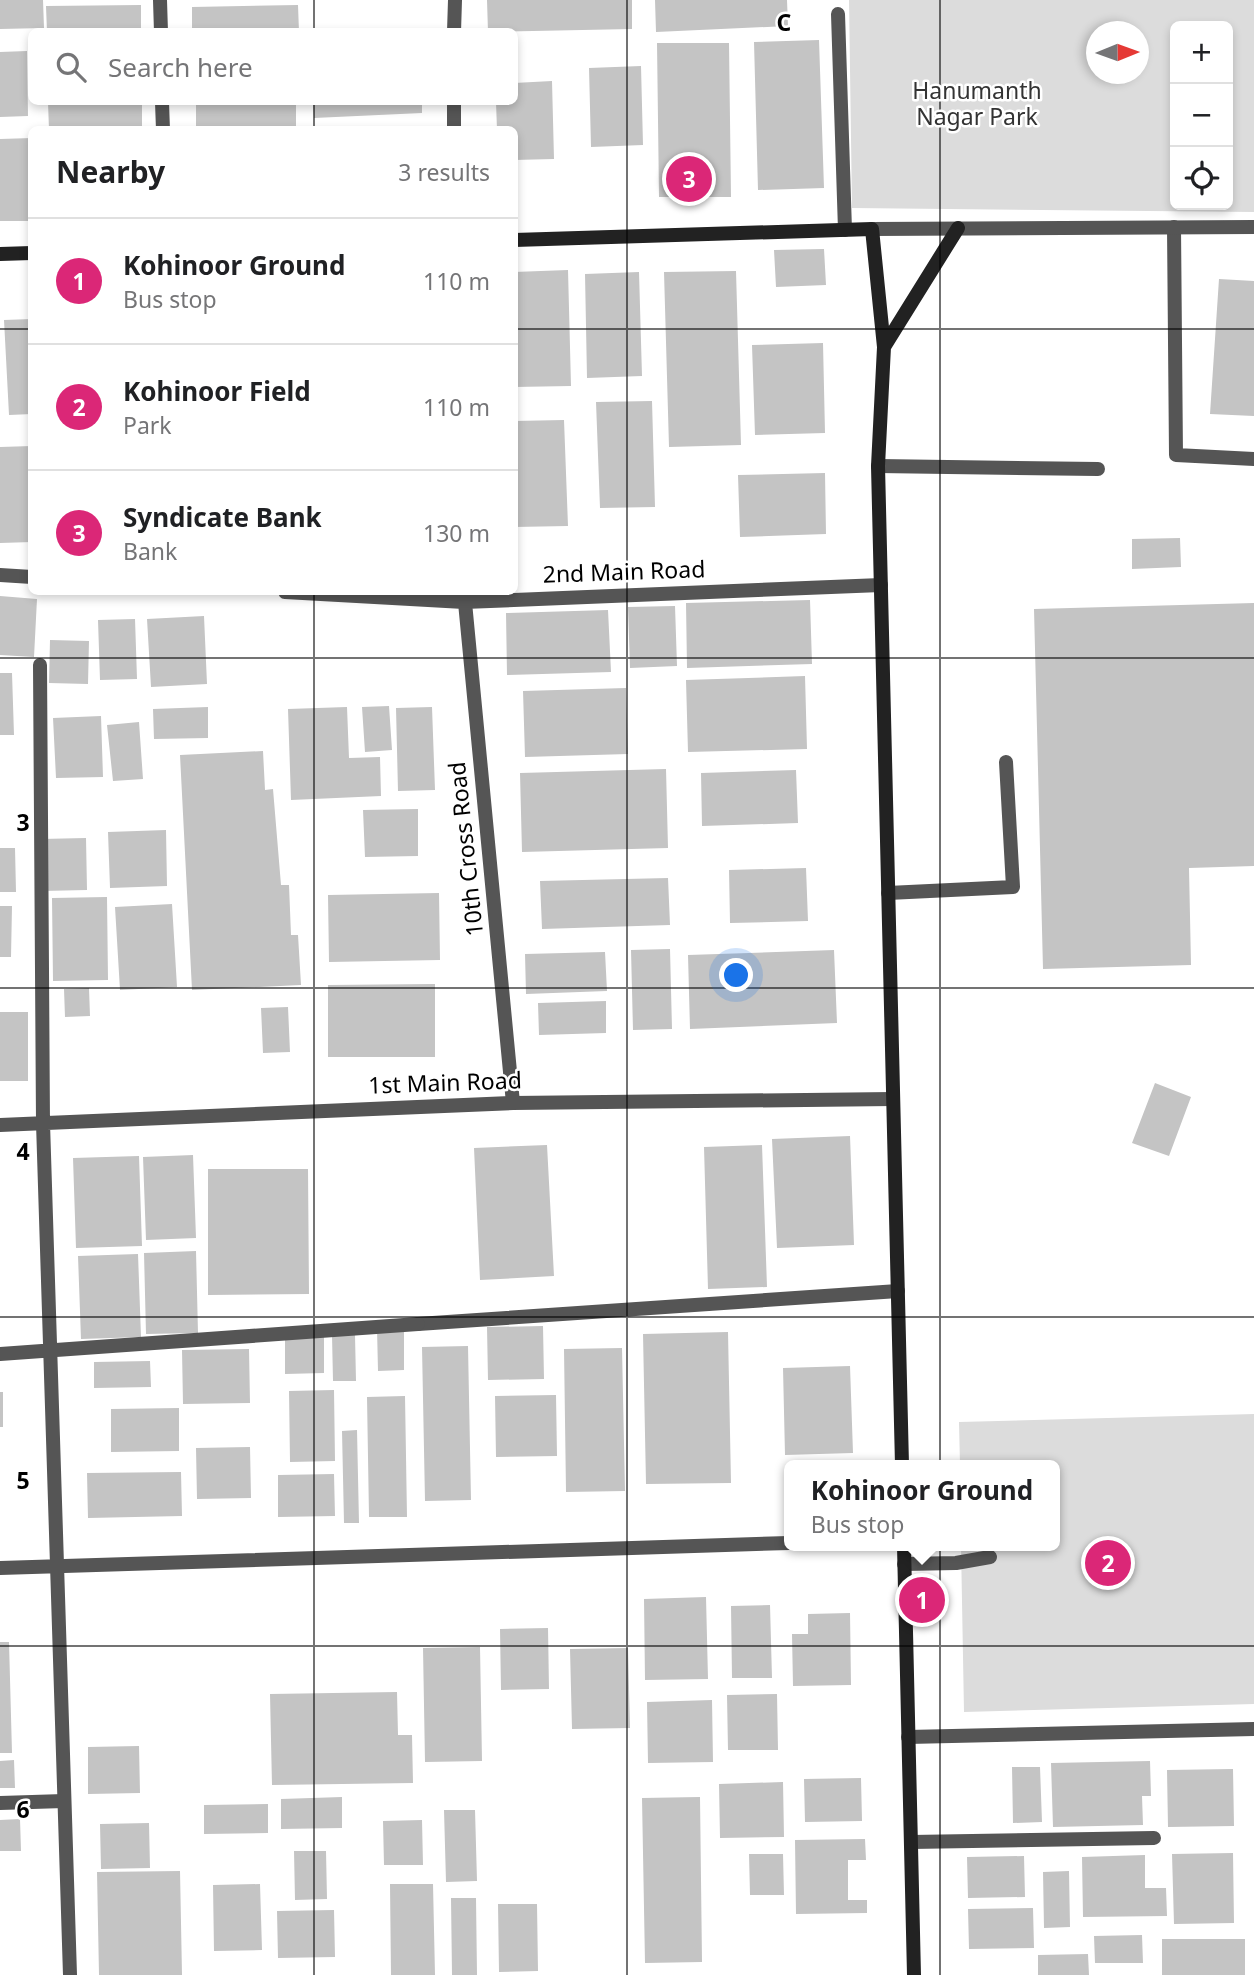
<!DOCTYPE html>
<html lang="en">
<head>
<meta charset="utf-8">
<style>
	:root { --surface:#fff; --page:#f6f6f6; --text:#202124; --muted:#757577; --line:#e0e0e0; --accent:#db2777 }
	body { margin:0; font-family:"Noto Sans",sans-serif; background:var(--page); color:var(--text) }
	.controls { position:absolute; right:21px; top:21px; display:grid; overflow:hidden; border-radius:10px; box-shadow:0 4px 10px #0003 }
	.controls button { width:63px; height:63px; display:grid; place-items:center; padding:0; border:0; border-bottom:2px solid var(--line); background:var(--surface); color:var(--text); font:35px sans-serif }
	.compass { position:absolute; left:1086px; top:21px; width:63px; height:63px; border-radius:50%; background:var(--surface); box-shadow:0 4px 10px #0003; rotate:89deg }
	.you { position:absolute; left:737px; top:976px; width:24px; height:24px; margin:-18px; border:5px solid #fff; border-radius:50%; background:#1a73e8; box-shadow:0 0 0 10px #1a73e833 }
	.badge { display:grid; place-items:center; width:46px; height:46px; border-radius:50%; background:var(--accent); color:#fff; font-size:23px; font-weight:700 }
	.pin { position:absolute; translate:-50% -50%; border:4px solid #fff; box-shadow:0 2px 7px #0006 }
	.popup { position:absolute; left:784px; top:1460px; width:276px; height:91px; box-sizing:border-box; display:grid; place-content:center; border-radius:10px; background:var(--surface); filter:drop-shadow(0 2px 5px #0005); font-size:23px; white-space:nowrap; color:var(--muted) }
	.popup b { font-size:26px; color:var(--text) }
	.popup::after { content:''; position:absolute; left:50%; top:100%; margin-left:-14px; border:14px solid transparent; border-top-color:var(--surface) }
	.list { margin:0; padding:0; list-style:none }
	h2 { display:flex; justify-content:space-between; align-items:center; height:91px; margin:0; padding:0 28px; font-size:30px }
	h2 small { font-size:23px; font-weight:400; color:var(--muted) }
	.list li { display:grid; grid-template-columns:46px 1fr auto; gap:21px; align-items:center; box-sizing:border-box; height:126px; padding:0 28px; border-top:2px solid var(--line) }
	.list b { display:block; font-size:26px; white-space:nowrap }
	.list p { margin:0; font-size:23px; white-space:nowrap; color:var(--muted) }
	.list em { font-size:23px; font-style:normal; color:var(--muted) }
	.icon { flex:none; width:38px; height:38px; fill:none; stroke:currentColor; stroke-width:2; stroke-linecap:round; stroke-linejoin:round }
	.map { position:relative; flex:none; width:1254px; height:1975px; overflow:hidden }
	.search { position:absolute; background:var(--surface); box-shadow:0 4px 10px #0003; left:28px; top:28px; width:490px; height:77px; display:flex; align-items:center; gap:18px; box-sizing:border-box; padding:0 24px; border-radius:10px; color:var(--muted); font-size:26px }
	.panel { position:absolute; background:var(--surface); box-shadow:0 4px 10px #0003; left:28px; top:126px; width:490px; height:469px; border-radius:10px }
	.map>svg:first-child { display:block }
	.green { fill:#dcdcdc; fill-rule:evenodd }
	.building { fill:#c4c4c4 }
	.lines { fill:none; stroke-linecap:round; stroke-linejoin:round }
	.service { stroke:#555; stroke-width:14 }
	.minor { stroke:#555; stroke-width:14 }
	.tertiary { stroke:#555; stroke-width:14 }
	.secondary { stroke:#222; stroke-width:14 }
	.grid { fill:none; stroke:#000; stroke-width:2; stroke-opacity:0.55 }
	.labels { text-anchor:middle; stroke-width:5; stroke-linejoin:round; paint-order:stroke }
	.park-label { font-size:23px; fill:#333; stroke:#fff }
	.street-label { font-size:23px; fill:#000; stroke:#fff }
	.grid-label { font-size:23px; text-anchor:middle; font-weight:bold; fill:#000; stroke:#fff; stroke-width:5; stroke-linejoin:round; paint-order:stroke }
</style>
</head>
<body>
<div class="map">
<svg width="1254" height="1975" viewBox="0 0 1254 1975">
	<rect width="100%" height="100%" fill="#fff"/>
	<path class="green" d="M849 0H1254V212L852 208ZM1175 26H1228V205H1175ZM1096 32H1138V74H1096Z
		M1254 1414V1704L964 1712 961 1546H1055V1465H960L959 1422Z"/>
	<path class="building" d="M0 0H43L44 28 0 29Z
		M487 0H632V29L488 32Z
		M655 0H787L788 26 656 32Z
		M141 5V32H47L46 6Z
		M298 5 299 32H192V7Z
		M819 40 824 188 758 190 754 42Z
		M657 43H729L731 197H659Z
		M27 51 28 116 0 117V52Z
		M641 66 643 145 591 147 589 68Z
		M552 81 554 159 514 160V130H497L496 102H514V83Z
		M48 102H142V130H49Z
		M196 102H296V130H196Z
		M313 102H422V113L314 118Z
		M32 138V221H0V139Z
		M824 249 826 285 776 287 774 250Z
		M568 270 571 386 514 387V272Z
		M736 271 741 445 669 447 664 272Z
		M639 272 642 376 587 378 585 274Z
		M1219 279 1254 281V416L1210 414Z
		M32 319V414L9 415 4 320Z
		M823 343 825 433 755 435 752 345Z
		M652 401 655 507 600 508 596 402Z
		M564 420 568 526 514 527V421Z
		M32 446V542L0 543V447Z
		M825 473 826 534 740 537 738 475Z
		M1180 538 1181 567 1132 569V539Z
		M0 596 37 599 34 657 0 655Z
		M810 600 812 664 687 668 686 603Z
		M1254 603V866L1189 868 1191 965 1043 969 1034 609Z
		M675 606 677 666 630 668 628 607Z
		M608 610 611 672 507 675 506 613Z
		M204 616 207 684 151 687 147 619Z
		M135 619 137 679 100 680 98 620Z
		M50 640 89 641 88 684 49 683Z
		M0 673H12L14 735H0Z
		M805 676 807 749 688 752 686 680Z
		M626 688 628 754 525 757 523 691Z
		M389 706 392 750 365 752 362 707Z
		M208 707V738L154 739 153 709Z
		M347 707 349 758 380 757 381 796 291 800 288 709Z
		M432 707 435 790 398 791 396 708Z
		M101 716 103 777 56 778 53 718Z
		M139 722 143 779 113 781 107 725Z
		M263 751 265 790 273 789 281 885H289L291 935H298L301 985 192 990 180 755Z
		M666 769 668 848 522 852 520 773Z
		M796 770 798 823 702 826 701 773Z
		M418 809V856L365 857 363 810Z
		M166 830 167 886 110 888 108 832Z
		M86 838 87 890 42 891 41 839Z
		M0 848H15L16 892H0Z
		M806 868 808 921 730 923 729 870Z
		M668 878 670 925 542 929 540 881Z
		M439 893 440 960 329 962 328 895Z
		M107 897 108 980 53 981 52 898Z
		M172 904 177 987 120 990 115 907Z
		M0 906H12L11 957H0Z
		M670 949 672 1029 633 1030 631 950Z
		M834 950 837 1023 690 1029 688 955Z
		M605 952 607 991 526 994 525 954Z
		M435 984V1057H328V985Z
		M89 988 90 1016 65 1017 64 989Z
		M606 1001V1033L539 1035 538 1003Z
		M288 1007 290 1052 263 1053 261 1008Z
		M0 1012H28V1081H0Z
		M1155 1083 1191 1097 1169 1156 1132 1143Z
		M850 1136 854 1245 777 1248 772 1139Z
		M547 1145 554 1276 480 1280 474 1148Z
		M762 1145 767 1287 708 1289 704 1147Z
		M193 1155 196 1238 146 1240 143 1157Z
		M139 1156 142 1246 76 1248 73 1158Z
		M208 1169H308L309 1294 208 1295Z
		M196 1251 198 1333 146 1334 144 1253Z
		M138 1254 141 1337 81 1339 78 1256Z
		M543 1326 544 1379 488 1380 487 1327Z
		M404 1327V1370L378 1371 377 1328Z
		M728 1332 731 1483 646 1484 643 1334Z
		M332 1335H355L356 1381H333Z
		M324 1336V1373L285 1374V1337Z
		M468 1346 471 1500 425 1501 422 1347Z
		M622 1348 625 1491 566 1492 564 1349Z
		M249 1349 250 1403 183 1404 182 1350Z
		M150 1361 151 1387 94 1388V1362Z
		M850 1366 853 1453 785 1455 783 1368Z
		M334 1390 335 1461 290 1462 289 1391Z
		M0 1392H3V1427H0Z
		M556 1395 557 1456 496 1457 495 1396Z
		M405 1396 407 1517H369L367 1397Z
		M179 1408V1451L111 1452V1409Z
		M357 1430 359 1523H344L342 1431Z
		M250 1447 251 1498 197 1499 196 1448Z
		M181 1472 182 1516 88 1518 87 1473Z
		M334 1474 335 1516 278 1517V1475Z
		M706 1597 708 1679 645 1680 644 1599Z
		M770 1605 772 1678H732L731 1606Z
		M850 1613 851 1685 793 1686 792 1634H808V1614Z
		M548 1628 549 1689 501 1690 500 1629Z
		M0 1642H9L12 1753H0Z
		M480 1647 482 1761 425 1762 423 1648Z
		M628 1648 630 1728 572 1729 570 1649Z
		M397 1692 398 1735H412L413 1783 272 1785 270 1694Z
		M777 1694 778 1750H728L727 1695Z
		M712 1700 713 1762 648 1763 647 1702Z
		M139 1746 140 1793 88 1794V1747Z
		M14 1760 15 1788H0V1761Z
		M1150 1761 1151 1796H1142L1143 1825 1053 1827 1051 1763Z
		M1012 1767H1040L1042 1822 1013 1823Z
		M1233 1769 1234 1826 1168 1827 1167 1770Z
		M861 1778 862 1821 805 1822 804 1779Z
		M783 1782 784 1837 720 1838 719 1784Z
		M342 1797V1828L281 1829V1799Z
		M700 1797 702 1962 645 1963 642 1798Z
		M268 1804V1833L204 1834V1805Z
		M444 1810H475L477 1881 446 1882Z
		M20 1819 21 1851H0V1820Z
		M422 1820 423 1865H384L383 1821Z
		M149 1823 150 1868 101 1869 100 1824Z
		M865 1839 866 1860H848V1900H867V1913L796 1914 795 1840Z
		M294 1851H326L327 1899 295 1900Z
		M1233 1853 1234 1923 1174 1924 1172 1854Z
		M749 1854H783L784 1895H750Z
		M1145 1855V1888H1166L1167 1916 1083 1917 1082 1857Z
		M1024 1856 1025 1897 968 1898 967 1857Z
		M180 1871 182 1975H99L97 1872Z
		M1069 1871 1070 1927 1044 1928 1043 1872Z
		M260 1884 262 1950 214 1951 213 1885Z
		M390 1884H433L435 1975H391Z
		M451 1898H476L477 1975H452Z
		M498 1904H537L538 1971 499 1972Z
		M1033 1908 1034 1948 969 1949 968 1909Z
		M334 1910 335 1957 278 1958 277 1911Z
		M1142 1935 1143 1963H1095L1094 1936Z
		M1162 1939H1245V1975H1162Z
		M1088 1954 1089 1975H1038V1955Z"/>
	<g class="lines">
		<path class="service" d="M1174 227 1176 455 1254 459
			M878 466 1098 469
			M888 893 1013 887 1006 762
			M418 1324 898 1291
			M904 1564 956 1563 990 1557
			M908 1737 1254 1729
			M0 1803 64 1801
			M911 1842 1154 1838"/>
		<path class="minor" d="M160 0 161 32
			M838 14 845 230
			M454 32 455 0
			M162 102 163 130
			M454 130V102
			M0 575 32 577
			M285 592 464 602 881 585
			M464 592 513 1103
			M40 665 43 1123 70 1975
			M0 1125 513 1103 893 1099
			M0 1354 418 1324
			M0 1568 789 1543"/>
		<path class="tertiary" d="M872 229 1254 227"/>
		<path class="secondary" d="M514 240 872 229 884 347 878 466 902 1465
			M0 254 32 253
			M884 347 958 228
			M904 1546 914 1975"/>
	</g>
	<path class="grid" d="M314 0V32M627 0V1975M940 0V1975M314 102V130M0 329H32M514 329H1254M314 592V1975M0 658H1254M0 988H1254M0 1317H1254M0 1646H1254"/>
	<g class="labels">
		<g class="park-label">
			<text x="977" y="99">Hanumanth<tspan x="977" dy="26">Nagar Park</tspan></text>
		</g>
		<g class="street-label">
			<text transform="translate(624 572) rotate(-2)" y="8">2nd Main Road</text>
			<text transform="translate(466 849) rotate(-96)" y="8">10th Cross Road</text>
			<text transform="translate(445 1083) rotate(-2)" y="8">1st Main Road</text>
		</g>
	</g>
	<g class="grid-label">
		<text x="784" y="31">C</text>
		<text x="23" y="831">3</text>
		<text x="23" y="1160">4</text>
		<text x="23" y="1489">5</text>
		<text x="23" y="1818">6</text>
	</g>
</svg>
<div class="controls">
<button>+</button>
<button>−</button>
<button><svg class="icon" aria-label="locate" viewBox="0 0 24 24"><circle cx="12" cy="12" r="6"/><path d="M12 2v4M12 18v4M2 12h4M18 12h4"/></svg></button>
</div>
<svg class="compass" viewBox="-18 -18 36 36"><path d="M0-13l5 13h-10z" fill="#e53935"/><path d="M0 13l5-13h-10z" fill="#757577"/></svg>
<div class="you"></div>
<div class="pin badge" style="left:922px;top:1600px">1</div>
<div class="popup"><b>Kohinoor Ground</b>Bus stop</div>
<div class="pin badge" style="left:1108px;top:1563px">2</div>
<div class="pin badge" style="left:689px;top:179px">3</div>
<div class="search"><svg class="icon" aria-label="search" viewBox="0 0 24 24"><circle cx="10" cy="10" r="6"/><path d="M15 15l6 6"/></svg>Search here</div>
<section class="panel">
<h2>Nearby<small>3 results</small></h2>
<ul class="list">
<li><span class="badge">1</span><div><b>Kohinoor Ground</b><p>Bus stop</p></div><em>110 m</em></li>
<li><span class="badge">2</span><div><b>Kohinoor Field</b><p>Park</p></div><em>110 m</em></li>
<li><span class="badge">3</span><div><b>Syndicate Bank</b><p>Bank</p></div><em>130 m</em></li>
</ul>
</section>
</div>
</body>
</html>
